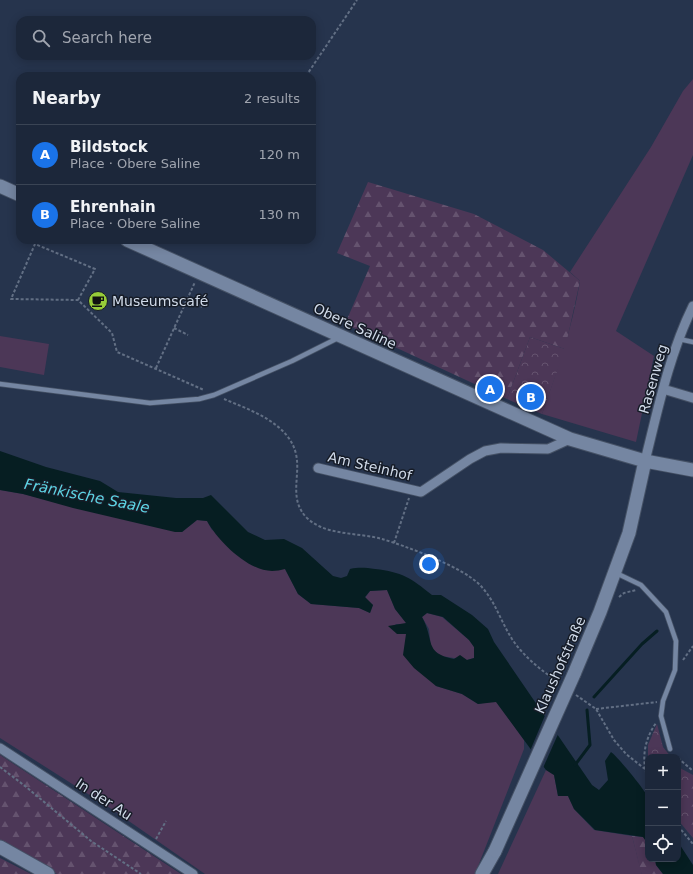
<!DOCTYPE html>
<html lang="en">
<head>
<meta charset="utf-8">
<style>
	:root { --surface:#1c273a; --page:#252f42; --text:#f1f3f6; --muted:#a0a5af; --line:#3a4454; --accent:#1a73e8 }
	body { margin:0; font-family:"DejaVu Sans",sans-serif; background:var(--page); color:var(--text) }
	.controls { position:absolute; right:12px; bottom:12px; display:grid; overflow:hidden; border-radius:8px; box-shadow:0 2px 10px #0003 }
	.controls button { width:36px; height:36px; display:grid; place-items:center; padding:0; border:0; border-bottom:1px solid var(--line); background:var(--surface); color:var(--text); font:20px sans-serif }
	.you { position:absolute; left:429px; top:564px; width:14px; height:14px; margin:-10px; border:3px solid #fff; border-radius:50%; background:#1a73e8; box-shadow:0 0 0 6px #1a73e833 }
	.badge { display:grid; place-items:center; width:26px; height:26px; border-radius:50%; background:var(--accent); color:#fff; font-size:13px; font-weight:700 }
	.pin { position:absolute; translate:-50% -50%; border:2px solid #fff; box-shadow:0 1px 4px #0006 }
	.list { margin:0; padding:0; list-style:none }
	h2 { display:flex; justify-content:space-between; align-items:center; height:52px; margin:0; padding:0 16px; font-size:17px }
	h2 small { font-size:13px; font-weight:400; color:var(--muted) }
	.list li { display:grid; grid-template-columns:26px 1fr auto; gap:12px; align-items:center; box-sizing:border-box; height:60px; padding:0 16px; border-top:1px solid var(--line) }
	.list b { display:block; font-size:15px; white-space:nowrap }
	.list p { margin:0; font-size:13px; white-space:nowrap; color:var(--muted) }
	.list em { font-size:13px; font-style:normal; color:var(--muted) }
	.icon { flex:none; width:22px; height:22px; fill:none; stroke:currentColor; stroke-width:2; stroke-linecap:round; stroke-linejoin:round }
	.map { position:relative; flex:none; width:693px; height:874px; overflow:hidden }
	.search { position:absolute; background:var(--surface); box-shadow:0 2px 10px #0003; left:16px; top:16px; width:300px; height:44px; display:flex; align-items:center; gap:10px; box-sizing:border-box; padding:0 14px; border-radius:12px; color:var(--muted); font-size:15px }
	.panel { position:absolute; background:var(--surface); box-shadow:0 2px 10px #0003; left:16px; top:72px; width:300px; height:172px; border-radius:12px }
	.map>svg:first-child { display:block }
	.green { fill:#4c3757 }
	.forest { fill:url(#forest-firs) }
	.park { fill:url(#park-crowns) }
	.water { fill:#061e22; fill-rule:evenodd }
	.pier { fill:#26344d }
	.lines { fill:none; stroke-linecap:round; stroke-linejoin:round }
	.stream { stroke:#061e22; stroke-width:3 }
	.lane-casing { stroke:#455165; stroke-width:6 }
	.street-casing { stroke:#455165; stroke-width:11 }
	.secondary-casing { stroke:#455165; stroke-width:15 }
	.path { stroke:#626f84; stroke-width:2; stroke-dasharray:3 2; stroke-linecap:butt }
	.lane { stroke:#7586a2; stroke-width:4.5 }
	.street { stroke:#7586a2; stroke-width:9 }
	.secondary { stroke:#7586a2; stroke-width:13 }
	.secondary-bridge-casing { stroke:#455165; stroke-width:15; stroke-linecap:butt }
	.secondary-bridge { stroke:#7586a2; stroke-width:13 }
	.labels { text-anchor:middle; stroke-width:3; stroke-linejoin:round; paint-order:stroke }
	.poi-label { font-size:14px; fill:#d0dae9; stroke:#161c27; text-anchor:start }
	.street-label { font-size:14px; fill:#d0dae9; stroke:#161c27 }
	.water-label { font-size:15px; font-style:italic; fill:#5dd3e3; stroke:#161c27 }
</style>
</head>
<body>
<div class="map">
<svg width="693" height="874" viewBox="0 0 693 874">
	<defs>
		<pattern id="forest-firs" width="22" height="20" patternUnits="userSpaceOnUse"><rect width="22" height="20" fill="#4c3757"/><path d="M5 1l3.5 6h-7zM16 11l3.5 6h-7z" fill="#65536f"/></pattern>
		<pattern id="park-crowns" width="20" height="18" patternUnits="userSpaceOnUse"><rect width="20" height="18" fill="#4c3757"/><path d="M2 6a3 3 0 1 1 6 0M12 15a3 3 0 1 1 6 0" fill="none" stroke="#65536f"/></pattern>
	</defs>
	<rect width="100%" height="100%" fill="#26344d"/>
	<path class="green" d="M693 79V155L616 331 654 356 636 442 542 414C558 368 572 329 580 281L570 272 651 147 683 91Z
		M0 336 49 344 44 375 0 367Z
		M0 490 23 494 182 532 197 520 207 521 212 530 285 569 298 594 311 604 359 608 370 613 373 605 365 598 370 591 387 590 395 609 407 624H395L406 634 436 686 462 694 478 704 496 701 524 740V749L475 874H205L110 808 0 738Z
		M427 613 442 617 469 640 474 647V658L467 660 441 656 431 648 429 629 422 617Z
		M546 770 554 775 558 796H568L574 809 594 830 632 836 642 874H498Z"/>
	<path class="forest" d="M368 182 474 214 543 250 580 281 565 349 530 337 507 399 345 324 370 266 337 253Z
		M0 755 181 874H57L22 852 0 842Z
		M632 836 643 837 648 844V859H655L656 865 663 874H642L641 872Z
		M0 858 31 874H0Z"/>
	<path class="park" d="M530 337 565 349 542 414 507 399Z
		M657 724 663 747 671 757H648V745Z
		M678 767 693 775V838L678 820Z"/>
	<path class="water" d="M0 451 46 467 100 481 118 492 176 498H203L211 495 248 532 265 540 284 539 302 548 333 576 341 578 347 576 350 569C360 567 366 568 375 569 402 572 411 578 432 595H441L472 615 488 629 494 642 592 785 599 790 608 780 605 761 611 752C617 756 647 792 648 798 651 810 648 831 648 844L643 837 595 830 574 809 568 796H558L554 775 546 770 496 702 478 704 462 694 436 686 414 668 403 655 406 634H397L388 626 406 623 395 609 387 590 370 591 365 597 373 605 370 613 359 608 311 604 298 594 285 569C281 570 276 571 272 571 248 571 218 541 207 521L197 520 182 532H175L73 508 23 494 0 490ZM427 613 443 617 469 640 474 647V658L467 660 460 655 454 659C423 653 435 640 422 617Z
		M678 842 693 865V874H663L656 865 655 859H678Z"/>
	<path class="pier" d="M546 713 559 732 543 768 530 751Z"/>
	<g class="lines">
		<path class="stream" d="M594 697 642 644 657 631
			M575 765 590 745 587 710"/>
		<g class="lane-casing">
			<path id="lane" d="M679 339 693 342
				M0 384 150 403 199 399 214 395 292 361 338 338
				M616 573 641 585 666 612 676 641 675 670 663 701 661 716 670 749"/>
		</g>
		<g class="street-casing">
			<path id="street" d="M663 389 693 398
				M645 461C658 409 669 355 693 306
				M318 468 421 492 470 459 485 451 501 448 548 449 570 439
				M0 748 193 874"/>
		</g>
		<g class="secondary-casing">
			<path id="secondary" d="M0 186 20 195
				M127 240 570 439 645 461 693 470
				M574 674 600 612 629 533 645 461
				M0 847 48 874
				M482 874 495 851"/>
		</g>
		<path class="path" d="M306 76 357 0
			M188 299 202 307
			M78 300 95 269 35 244 11 299 78 300 112 333 117 352 204 390
			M174 328 188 335
			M156 368 195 282
			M224 399C250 410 289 423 296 454 301 476 288 499 307 518 326 536 357 532 382 539 406 546 450 563 470 577 493 592 498 617 512 639 524 657 541 670 558 682
			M394 543 409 498
			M619 597 624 593 636 590
			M683 660 693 646
			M576 695 596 709 614 740 626 754 645 769
			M596 709 657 702
			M678 758 693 771
			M0 767 25 786 91 841 141 874
			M648 779C641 760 644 740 656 723
			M678 826 693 844
			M156 839 166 821"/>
		<use href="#lane" class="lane"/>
		<use href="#street" class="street"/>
		<use href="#secondary" class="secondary"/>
		<g class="secondary-bridge-casing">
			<path id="secondary-bridge" d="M495 851 574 674"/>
		</g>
		<use href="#secondary-bridge" class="secondary-bridge"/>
	</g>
	<defs>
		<g id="cafe-disc" transform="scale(1)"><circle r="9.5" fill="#97cc39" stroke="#161c27"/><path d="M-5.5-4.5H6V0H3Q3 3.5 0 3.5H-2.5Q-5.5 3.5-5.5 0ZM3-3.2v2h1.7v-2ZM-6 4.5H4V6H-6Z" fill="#111"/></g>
	</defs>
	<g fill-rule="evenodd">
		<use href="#cafe-disc" x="98" y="301"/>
	</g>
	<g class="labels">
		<g class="poi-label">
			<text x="112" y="306">Museumscafé</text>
		</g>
		<g class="street-label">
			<text transform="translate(355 326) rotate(25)" y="5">Obere Saline</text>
			<text transform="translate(653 379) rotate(-74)" y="5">Rasenweg</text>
			<text transform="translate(370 466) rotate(13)" y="5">Am Steinhof</text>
			<text transform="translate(560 665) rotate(-66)" y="5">Klaushofstraße</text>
			<text transform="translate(104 799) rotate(33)" y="5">In der Au</text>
		</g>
		<g class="water-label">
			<text transform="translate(87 496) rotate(11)" y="5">Fränkische Saale</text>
		</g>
	</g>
</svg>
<div class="controls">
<button>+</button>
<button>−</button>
<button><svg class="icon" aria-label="locate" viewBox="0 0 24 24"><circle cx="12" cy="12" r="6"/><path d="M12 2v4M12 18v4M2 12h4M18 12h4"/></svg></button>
</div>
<div class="you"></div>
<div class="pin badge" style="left:490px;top:389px">A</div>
<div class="pin badge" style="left:531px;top:397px">B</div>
<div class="search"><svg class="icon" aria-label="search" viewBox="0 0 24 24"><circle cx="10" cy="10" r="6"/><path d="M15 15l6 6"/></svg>Search here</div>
<section class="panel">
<h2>Nearby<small>2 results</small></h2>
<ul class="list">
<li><span class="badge">A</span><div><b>Bildstock</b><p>Place · Obere Saline</p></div><em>120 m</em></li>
<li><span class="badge">B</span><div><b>Ehrenhain</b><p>Place · Obere Saline</p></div><em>130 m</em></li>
</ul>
</section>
</div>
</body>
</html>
